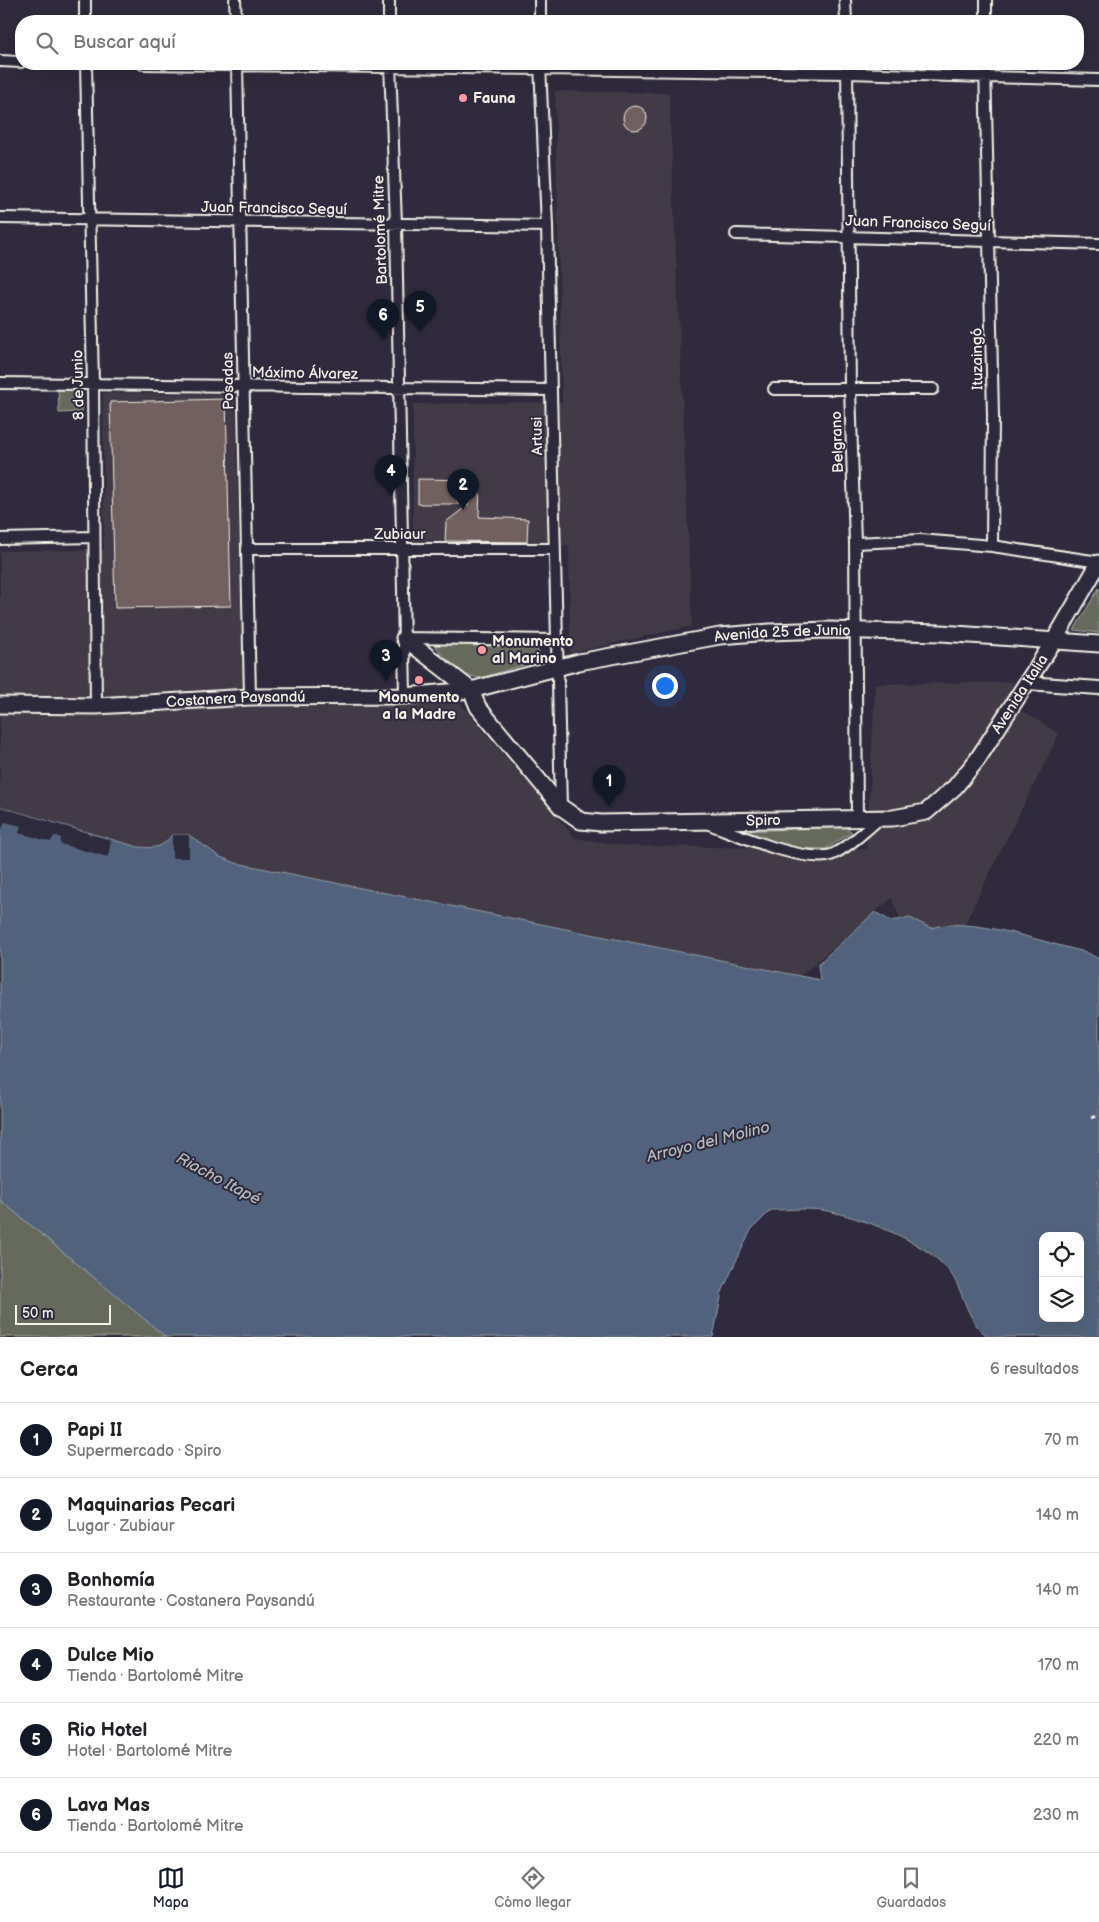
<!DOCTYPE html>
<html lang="es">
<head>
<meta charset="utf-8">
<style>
	:root { --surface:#fff; --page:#f2f2f2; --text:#202124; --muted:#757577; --line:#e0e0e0; --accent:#111827 }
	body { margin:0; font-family:"Balsamiq Sans",sans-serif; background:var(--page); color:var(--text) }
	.controls { position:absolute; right:15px; bottom:15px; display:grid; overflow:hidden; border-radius:10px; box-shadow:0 5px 20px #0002 }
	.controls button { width:45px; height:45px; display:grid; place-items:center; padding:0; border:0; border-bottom:1px solid var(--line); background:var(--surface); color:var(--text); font:25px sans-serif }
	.scale { position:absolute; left:15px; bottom:12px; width:96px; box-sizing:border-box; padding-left:5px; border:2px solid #f4f1e8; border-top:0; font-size:14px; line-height:18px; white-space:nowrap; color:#f4f1e8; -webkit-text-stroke:4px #2f2a3d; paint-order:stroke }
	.you { position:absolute; left:664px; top:685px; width:18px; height:18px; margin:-12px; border:4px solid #fff; border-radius:50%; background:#1a73e8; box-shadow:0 0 0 8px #1a73e833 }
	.badge { display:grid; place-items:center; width:32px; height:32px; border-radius:50%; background:var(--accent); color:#fff; font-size:16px; font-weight:700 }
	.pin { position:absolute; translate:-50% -41px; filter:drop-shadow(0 1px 2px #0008) }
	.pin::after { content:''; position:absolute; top:26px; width:18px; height:15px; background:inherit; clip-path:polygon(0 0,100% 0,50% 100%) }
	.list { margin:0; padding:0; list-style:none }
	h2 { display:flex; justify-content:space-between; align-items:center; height:65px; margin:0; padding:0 20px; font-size:21px }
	h2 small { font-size:16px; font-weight:400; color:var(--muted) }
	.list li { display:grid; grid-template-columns:32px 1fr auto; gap:15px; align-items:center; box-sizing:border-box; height:75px; padding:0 20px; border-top:1px solid var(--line) }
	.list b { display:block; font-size:19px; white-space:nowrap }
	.list p { margin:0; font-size:16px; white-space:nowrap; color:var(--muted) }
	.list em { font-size:16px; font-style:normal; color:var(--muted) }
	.icon { flex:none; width:28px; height:28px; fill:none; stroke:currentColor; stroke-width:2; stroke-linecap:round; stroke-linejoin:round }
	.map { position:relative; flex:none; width:1099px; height:1337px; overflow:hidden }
	.search { position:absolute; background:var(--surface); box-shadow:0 5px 20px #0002; left:15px; right:15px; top:15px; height:55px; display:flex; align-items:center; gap:12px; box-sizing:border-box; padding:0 18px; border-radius:20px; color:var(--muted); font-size:19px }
	.sheet { height:515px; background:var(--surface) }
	nav { display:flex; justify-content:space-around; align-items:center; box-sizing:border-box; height:70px; border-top:1px solid var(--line); background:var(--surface); font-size:14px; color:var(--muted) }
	nav a { display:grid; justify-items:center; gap:2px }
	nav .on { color:var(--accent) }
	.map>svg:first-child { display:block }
	.built { fill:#433a47 }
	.green { fill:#656a5d; stroke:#acaea2 }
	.water { fill:#51647c; stroke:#929ca7; fill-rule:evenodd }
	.pier { fill:#2f2a3d }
	.building { fill:#725f5f; stroke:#f4f1e8 }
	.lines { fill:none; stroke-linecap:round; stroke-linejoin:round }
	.minor-casing { stroke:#f4f1e8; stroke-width:14 }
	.tertiary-casing { stroke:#f4f1e8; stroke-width:16 }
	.secondary-casing { stroke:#f4f1e8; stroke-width:19 }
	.path { stroke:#f4f1e8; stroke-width:2.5; stroke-dasharray:5 4; stroke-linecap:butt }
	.minor { stroke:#2f2a3d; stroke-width:10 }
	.tertiary { stroke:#2f2a3d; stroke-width:12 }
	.secondary { stroke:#2f2a3d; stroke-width:15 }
	.poi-dot { fill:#ff9aa2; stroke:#2f2a3d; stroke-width:2 }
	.labels { text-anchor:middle; stroke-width:4; stroke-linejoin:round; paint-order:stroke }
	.poi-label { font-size:15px; font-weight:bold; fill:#f4f1e8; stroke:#2f2a3d; text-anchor:start }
	.street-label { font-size:15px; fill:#f4f1e8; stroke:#2f2a3d }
	.water-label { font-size:16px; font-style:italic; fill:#b3b9bd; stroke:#2f2a3d }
</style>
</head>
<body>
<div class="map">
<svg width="1099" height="1337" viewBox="0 0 1099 1337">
	<rect width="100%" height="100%" fill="#2f2a3d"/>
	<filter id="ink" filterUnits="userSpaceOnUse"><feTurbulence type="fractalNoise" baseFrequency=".02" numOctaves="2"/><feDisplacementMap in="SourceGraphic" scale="10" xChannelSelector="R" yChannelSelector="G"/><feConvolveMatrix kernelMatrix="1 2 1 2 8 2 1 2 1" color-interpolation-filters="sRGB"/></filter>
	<g filter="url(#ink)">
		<path class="built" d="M555 91 669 93 692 626 570 653 569 545 413 542V404L562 402Z
			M103 393 235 394 244 708 460 703 575 838 626 846 867 849 875 684 1014 682 1001 705 1026 713 1059 734 942 969 918 965 892 898 800 976 235 863 220 857 189 835H172L164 845 155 848 138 847 0 807V551L104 550Z"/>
		<path class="green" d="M58 389H82V412L59 413Z
			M1099 588V633L1074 630Z
			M437 641 533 644 539 653 534 662 480 678 460 674 433 644Z
			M845 827 852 832 826 849 788 848 742 831Z
			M0 1200 166 1337H0Z"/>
		<path class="water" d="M0 807 138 847C155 848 161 849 172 835H189L220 857 236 863 820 980 818 964 875 912 891 921 910 918 931 928C971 915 1043 943 1086 952L1099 959V1337H989C967 1323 965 1295 952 1275 931 1244 868 1220 832 1212 812 1207 791 1210 771 1210L751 1230 736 1261 722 1292 713 1337H166L0 1200ZM1043 1236H1080V1318H1043Z"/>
		<path class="pier" d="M0 807 111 840 108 857 60 844 61 838 54 836 51 842 19 833 21 826 5 822 2 829H0Z
			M172 835H189V858H172Z"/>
		<path class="building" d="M623 118a12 12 0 1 1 24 0a12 12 0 1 1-24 0Z
			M226 399 231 606 115 608 110 402Z
			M418 479 480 480 479 517 528 519 527 542 445 541 446 522 469 504H418Z"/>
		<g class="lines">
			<g class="minor-casing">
				<path id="minor" d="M85 0V21
					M235 0 236 21
					M389 0V21
					M540 0V21
					M845 0 846 21
					M986 21V0
					M0 61 21 62
					M86 64 93 384 96 706
					M143 64 847 73 1099 80
					M237 64 250 697
					M390 64 396 224 405 696
					M540 64 547 226 561 807
					M847 64 850 388 855 543 857 819
					M985 64 993 415 992 546 1099 562
					M0 218 547 226
					M736 234 1099 244
					M0 383 551 390
					M774 389H933
					M0 539 94 537
					M855 543 920 540 992 546
					M247 549H554
					M404 638 556 640
					M709 824C739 835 796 860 827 856 841 854 869 828 880 818"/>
			</g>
			<g class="tertiary-casing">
				<path id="tertiary" d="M1027 683 1099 688"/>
			</g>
			<g class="secondary-casing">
				<g id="secondary">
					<path id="s1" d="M404 638 471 690 478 707 561 807 581 821 601 823 893 818 926 812 955 787 977 760 1055 639 1099 563"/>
					<path id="s2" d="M0 705 96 706 250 697 405 696 471 690 579 662 720 636 770 632 828 630 941 633 1099 644"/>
				</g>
			</g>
			<path class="path" d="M1091 1118 1099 1115"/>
			<use href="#minor" class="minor"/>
			<use href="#tertiary" class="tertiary"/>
			<use href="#secondary" class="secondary"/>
		</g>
	</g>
	<g class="poi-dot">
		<circle cx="463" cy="98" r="5"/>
		<circle cx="482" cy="650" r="5"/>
		<circle cx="419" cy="680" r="5"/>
	</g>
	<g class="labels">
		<g class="poi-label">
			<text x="473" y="103">Fauna</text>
			<text x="492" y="646">Monumento<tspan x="492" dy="17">al Marino</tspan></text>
			<text x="419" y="702" text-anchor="middle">Monumento<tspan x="419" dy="17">a la Madre</tspan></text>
		</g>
		<g class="street-label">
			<text transform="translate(274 208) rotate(1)" y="5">Juan Francisco Seguí</text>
			<text transform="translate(918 223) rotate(2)" y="5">Juan Francisco Seguí</text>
			<text transform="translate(380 230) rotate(-92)" y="5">Bartolomé Mitre</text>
			<text transform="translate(977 359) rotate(-91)" y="5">Ituzaingó</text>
			<text transform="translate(305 373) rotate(1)" y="5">Máximo Álvarez</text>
			<text transform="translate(228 381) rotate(-91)" y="5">Posadas</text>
			<text transform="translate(78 385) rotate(-91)" y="5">8 de Junio</text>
			<text transform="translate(537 436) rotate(-91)" y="5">Artusi</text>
			<text transform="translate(837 442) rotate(-92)" y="5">Belgrano</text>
			<text x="400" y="539">Zubiaur</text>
			<text dy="5" stroke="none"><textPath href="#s2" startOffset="789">Avenida 25 de Junio</textPath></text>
			<text dy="5" stroke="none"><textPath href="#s1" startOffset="755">Avenida Italia</textPath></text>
			<text dy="5" stroke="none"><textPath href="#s2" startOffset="236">Costanera Paysandú</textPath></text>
			<text dy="5" stroke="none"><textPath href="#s1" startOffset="440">Spiro</textPath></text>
		</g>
		<g class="water-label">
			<text transform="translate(708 1141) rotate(-14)" y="6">Arroyo del Molino</text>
			<text transform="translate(219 1178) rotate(28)" y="6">Riacho Itapé</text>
		</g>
	</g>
</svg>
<div class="controls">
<button><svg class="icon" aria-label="locate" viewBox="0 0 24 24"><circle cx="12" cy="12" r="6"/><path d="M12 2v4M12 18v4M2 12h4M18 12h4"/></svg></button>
<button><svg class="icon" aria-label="layers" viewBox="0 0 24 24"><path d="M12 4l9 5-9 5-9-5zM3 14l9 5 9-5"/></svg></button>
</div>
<div class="scale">50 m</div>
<div class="you"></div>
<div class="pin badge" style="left:609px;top:806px">1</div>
<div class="pin badge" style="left:463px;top:510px">2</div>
<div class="pin badge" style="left:386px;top:681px">3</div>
<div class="pin badge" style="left:391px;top:496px">4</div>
<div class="pin badge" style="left:420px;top:332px">5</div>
<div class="pin badge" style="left:383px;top:340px">6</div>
<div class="search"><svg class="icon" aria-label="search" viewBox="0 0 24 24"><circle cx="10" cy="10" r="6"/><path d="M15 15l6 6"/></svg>Buscar aquí</div>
</div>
<section class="sheet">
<h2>Cerca<small>6 resultados</small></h2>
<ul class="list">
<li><span class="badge">1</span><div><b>Papi II</b><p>Supermercado · Spiro</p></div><em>70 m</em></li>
<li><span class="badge">2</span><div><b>Maquinarias Pecari</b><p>Lugar · Zubiaur</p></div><em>140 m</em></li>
<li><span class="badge">3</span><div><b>Bonhomía</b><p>Restaurante · Costanera Paysandú</p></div><em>140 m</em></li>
<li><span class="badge">4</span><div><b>Dulce Mio</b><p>Tienda · Bartolomé Mitre</p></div><em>170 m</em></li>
<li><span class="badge">5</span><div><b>Rio Hotel</b><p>Hotel · Bartolomé Mitre</p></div><em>220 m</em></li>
<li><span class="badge">6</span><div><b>Lava Mas</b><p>Tienda · Bartolomé Mitre</p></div><em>230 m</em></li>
</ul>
</section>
<nav>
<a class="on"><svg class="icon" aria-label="map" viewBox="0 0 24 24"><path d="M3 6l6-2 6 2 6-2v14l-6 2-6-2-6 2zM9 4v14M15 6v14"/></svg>Mapa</a>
<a><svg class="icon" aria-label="directions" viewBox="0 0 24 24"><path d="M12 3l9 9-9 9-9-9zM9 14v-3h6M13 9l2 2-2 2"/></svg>Cómo llegar</a>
<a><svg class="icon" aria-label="saved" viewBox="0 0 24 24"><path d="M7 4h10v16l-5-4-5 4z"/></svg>Guardados</a>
</nav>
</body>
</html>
